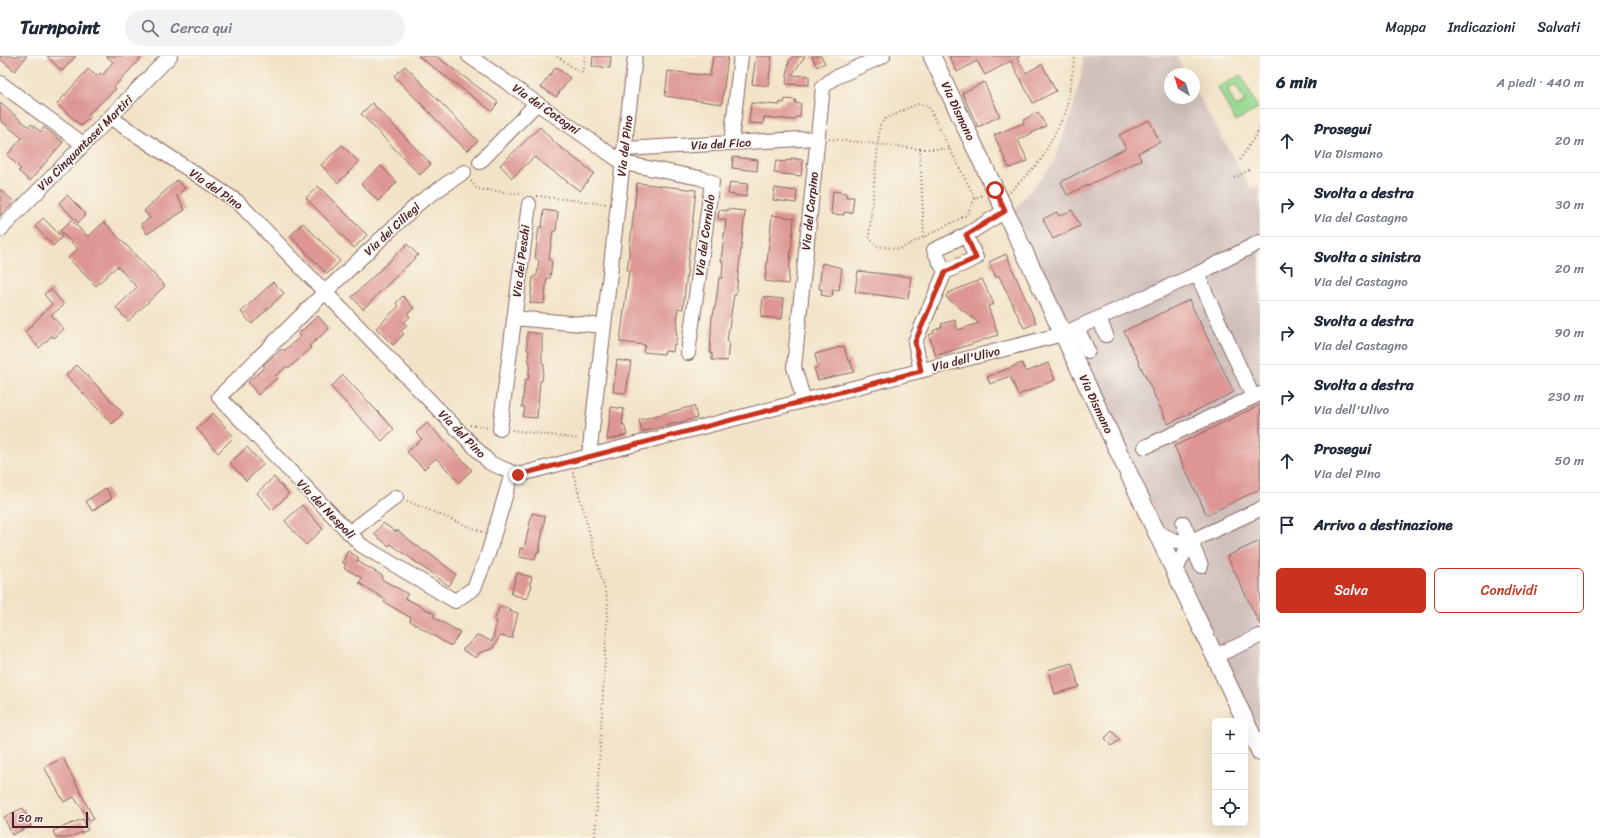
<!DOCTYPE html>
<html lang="it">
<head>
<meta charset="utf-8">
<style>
	:root { --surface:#fff; --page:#f2f2f3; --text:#1f2937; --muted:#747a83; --line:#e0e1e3; --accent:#c8321e }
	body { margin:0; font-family:Sriracha,sans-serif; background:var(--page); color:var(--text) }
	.controls { position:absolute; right:12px; bottom:12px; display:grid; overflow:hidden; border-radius:6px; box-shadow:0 4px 16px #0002 }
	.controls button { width:36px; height:36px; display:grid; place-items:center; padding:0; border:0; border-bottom:1px solid var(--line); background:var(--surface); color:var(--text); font:20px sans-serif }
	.compass { position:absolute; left:1164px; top:12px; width:36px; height:36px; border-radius:50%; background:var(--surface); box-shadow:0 4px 16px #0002; rotate:322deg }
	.scale { position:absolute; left:12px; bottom:10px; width:76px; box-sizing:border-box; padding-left:4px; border:2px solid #4a1f2b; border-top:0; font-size:11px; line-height:14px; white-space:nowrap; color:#4a1f2b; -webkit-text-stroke:3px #fbf7ec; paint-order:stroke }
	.stop { position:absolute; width:12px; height:12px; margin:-9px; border:3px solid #c8321e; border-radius:50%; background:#fff }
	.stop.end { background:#c8321e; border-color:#fff; box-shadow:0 1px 4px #0008 }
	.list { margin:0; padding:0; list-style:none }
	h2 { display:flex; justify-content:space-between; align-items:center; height:52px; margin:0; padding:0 16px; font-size:17px }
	h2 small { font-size:13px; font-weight:400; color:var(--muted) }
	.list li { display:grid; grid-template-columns:26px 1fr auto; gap:12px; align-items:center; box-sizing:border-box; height:64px; padding:0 16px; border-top:1px solid var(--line) }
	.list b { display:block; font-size:15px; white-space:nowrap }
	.list p { margin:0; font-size:13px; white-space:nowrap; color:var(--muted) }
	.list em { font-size:13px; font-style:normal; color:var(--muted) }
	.actions { display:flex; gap:8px; padding:12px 16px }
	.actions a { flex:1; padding:9px 0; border:1px solid var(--accent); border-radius:6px; text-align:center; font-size:14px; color:var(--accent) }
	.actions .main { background:var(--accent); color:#fff }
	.icon { flex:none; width:22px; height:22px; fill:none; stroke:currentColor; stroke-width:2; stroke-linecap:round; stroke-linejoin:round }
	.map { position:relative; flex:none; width:1260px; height:782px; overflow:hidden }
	header { display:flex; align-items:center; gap:24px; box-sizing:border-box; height:56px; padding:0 20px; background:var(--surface); border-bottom:1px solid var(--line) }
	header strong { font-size:19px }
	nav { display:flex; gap:22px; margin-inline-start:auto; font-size:14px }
	.search { width:280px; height:36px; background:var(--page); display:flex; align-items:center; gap:10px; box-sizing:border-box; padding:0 14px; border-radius:22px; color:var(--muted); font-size:15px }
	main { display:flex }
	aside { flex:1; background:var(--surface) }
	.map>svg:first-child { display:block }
	.industrial { fill:#d0c0bc }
	.green { fill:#96da92; stroke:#707c5e; fill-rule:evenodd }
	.building { fill:#dd9693 }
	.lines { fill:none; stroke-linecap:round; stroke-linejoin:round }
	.minor-casing { stroke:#856462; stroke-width:16 }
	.major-casing { stroke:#856462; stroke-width:19 }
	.path { stroke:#856462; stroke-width:2; stroke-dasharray:1 3; stroke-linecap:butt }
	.minor { stroke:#fff; stroke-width:14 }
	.major { stroke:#fff; stroke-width:17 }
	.route { stroke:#c8321e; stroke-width:5 }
	.labels { text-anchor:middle; stroke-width:3; stroke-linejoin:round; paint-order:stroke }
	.street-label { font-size:12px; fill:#4a1f2b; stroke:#fbf7ec }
</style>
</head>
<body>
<header>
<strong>Turnpoint</strong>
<div class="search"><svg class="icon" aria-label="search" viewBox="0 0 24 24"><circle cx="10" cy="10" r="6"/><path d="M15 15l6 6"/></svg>Cerca qui</div>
<nav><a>Mappa</a><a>Indicazioni</a><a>Salvati</a></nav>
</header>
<main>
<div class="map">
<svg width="1260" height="782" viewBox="0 0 1260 782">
	<rect width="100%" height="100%" fill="#fbf7ec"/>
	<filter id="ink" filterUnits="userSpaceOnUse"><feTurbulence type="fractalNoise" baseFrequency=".025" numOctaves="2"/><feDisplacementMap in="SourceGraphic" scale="8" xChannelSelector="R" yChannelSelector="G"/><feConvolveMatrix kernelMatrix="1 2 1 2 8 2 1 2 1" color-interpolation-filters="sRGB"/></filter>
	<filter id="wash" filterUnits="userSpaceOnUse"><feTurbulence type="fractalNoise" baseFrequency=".012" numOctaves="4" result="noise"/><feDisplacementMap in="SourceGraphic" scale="16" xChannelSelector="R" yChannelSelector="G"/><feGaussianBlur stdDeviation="0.9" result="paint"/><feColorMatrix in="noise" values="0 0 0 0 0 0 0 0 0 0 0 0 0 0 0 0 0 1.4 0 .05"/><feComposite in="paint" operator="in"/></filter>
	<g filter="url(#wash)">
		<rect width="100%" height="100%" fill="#f2e3c7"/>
		<path class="industrial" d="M1082 0H1176L1186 18H1170V42H1194V32L1250 132 1260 130V679L1014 154 1053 108 1071 60 1083 12Z"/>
		<path class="green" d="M1241 19 1258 53 1235 65 1218 31ZM1234 30 1237 31 1245 46 1236 51 1228 35 1229 32Z"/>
		<g id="blocks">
			<path class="building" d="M0 0H27L15 15 0 3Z
				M47 0H76L62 15Z
				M106 0H143L114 31 116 33 88 58 90 61 81 70 57 48 88 13 96 20 100 17 102 20 113 6Z
				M418 0H436L498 46 492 55Z
				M593 0H611L610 12 592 10Z
				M713 0H728L722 48 665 40 668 15 710 20Z
				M756 0H772L768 30 752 28Z
				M793 0H805L792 19 809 20V29L786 28 789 5Z
				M812 0H821L825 7 817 11Z
				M949 0H1020L1017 2 1026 17 1042 8 1056 35 1033 47 1011 5 985 19 977 5 957 16Z
				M405 10 478 85 467 95 394 20Z
				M556 11 570 22 556 41 541 31Z
				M984 26 1000 60 978 71 962 37Z
				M785 43 796 44 795 47 801 48 800 61H796L795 64 764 61 763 68 749 67 751 47 780 49V46L784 47Z
				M0 47 29 71 31 68 41 76 44 71 63 86 30 125 18 115 21 113 7 99 22 82 0 64Z
				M372 47 431 108 420 119 361 58Z
				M1038 56 1046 70 1018 84 1028 105 1009 112 994 79 1024 67 1023 64Z
				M1149 64 1160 86 1138 97 1141 104 1067 139 1061 126 1126 92 1119 79Z
				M540 71 555 87 594 117 580 135 534 101 512 122 500 109Z
				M342 89 359 106 338 127 321 109Z
				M733 101 758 104 757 115 732 112Z
				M791 102 803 104 801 120 774 117 776 105 786 106V104L791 105Z
				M381 110 397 126 378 145 361 128Z
				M177 124 185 132 177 140 185 154 147 178 141 168 150 162 144 155Z
				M730 126 748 128 746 141 728 138Z
				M637 127 696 134 683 253 678 252 676 288H674L673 296 665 295 664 298 643 296 645 289 620 286 629 215H627Z
				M318 130 367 179 354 192 306 142Z
				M775 132 797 135 796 147 773 144Z
				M0 133 14 146 0 160Z
				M833 135 846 137V141H854L852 157 844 156V159L831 158Z
				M67 139 86 158 78 167 59 147Z
				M727 153 745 155 736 239H734L727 285H729L727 305 712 304V297H710L712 259H713L716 246 719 222H722L723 206 721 205 726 164 718 163 719 154 727 155Z
				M544 154 558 156 556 175H553L549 203 552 206 550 222H547L544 248 530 247 533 221 537 219 539 204 535 202 539 171H542Z
				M1072 154 1080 170 1053 183 1043 163 1057 156 1059 160Z
				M772 159 794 162 788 228 765 225Z
				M43 162 62 181 53 190 35 170Z
				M71 164 88 181 104 166 165 230 128 265 116 252 137 231 117 210 96 230 68 202 78 193 60 175Z
				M303 167 340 205 327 218 290 180Z
				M407 188 418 199 363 253 352 241Z
				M1006 198 1036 267 1024 272 999 220 996 221 989 206Z
				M822 207 842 212 839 234 833 233 832 241 821 239 822 233H819Z
				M858 215 911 221 908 243 855 236Z
				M982 223 994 248 988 250 998 279 936 300 929 279 934 277 933 275 942 271 941 268 955 264 958 274 979 267 946 241 948 237Z
				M273 226 284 237 252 268 241 256Z
				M51 233 64 249 51 259 64 273 54 282 52 280 39 292 25 276 52 248 44 238Z
				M403 240 414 252 407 258 410 261 404 266 407 270 401 275 404 278 393 289 376 272 399 250 396 247Z
				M763 241 784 243 782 263 761 261Z
				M1189 244 1234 336 1168 368 1124 275Z
				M318 260 329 273 309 290 311 292 289 312 287 310 275 320 277 322 258 339 248 326 265 311 263 309 282 293 284 295 301 280 298 278Z
				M527 276 542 278V307L544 308 542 325H540L537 362 523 361 525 351H522L525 323 528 324 530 305 528 304 529 294H527Z
				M844 290 848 305 850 304 854 316 818 324 814 312 818 311 815 298Z
				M617 304 631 306 626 337 613 336Z
				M1022 307 1026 316 1048 307 1055 324 1018 339 1010 320 990 328 987 321Z
				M77 309 123 357 112 368 66 319Z
				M343 319 394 373 382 385 331 331Z
				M1260 349V433L1207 459 1174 390Z
				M694 350 697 362 642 376 639 364Z
				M611 351 624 353 622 369 624 368 627 379 607 384Z
				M213 357 234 381 218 397 197 373Z
				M427 367 472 414 459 426 436 402 424 413 407 396 422 383 416 377Z
				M247 391 263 409 246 425 230 407Z
				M274 421 289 438 272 454 257 437Z
				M106 432 112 442 92 455 86 445Z
				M302 449 323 473 306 489 285 465Z
				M532 457 545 460 539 497 537 496 535 504 519 501 520 492 524 493Z
				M383 467 396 476 397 474 425 496 426 495 456 518 449 530 391 488 389 490 374 478Z
				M1260 485V569L1227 500Z
				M348 495 359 502 357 505 383 520 381 523 408 538 405 542 435 558 433 561 460 576 452 589H449L410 565 411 562 384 546 386 544 359 527 362 522 344 512 346 508 342 506Z
				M517 517 532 521 530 528 532 529 527 543 511 538Z
				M500 550 511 553 510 555 518 557 512 582 500 580 492 593 479 597 476 602 462 594 477 580H481L492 586 497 565 494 564Z
				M1072 607 1079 631 1055 638 1048 614Z
				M1112 675 1120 684 1111 690 1105 682Z
				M63 702 94 763 90 765 74 741 64 746 44 711Z
				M23 752 31 770 12 779 4 761Z
				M83 763 88 774 67 782H56L53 775Z"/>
		</g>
	</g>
	<g filter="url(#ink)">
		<use href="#blocks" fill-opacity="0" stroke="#856462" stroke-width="1"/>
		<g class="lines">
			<g class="minor-casing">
				<path id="minor" d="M469 0 623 107 700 122 712 126 688 297
					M0 27 83 88
					M111 62 238 146 490 407 518 419 589 400 635 0
					M731 87 741 0
					M624 93 818 82
					M480 106 537 47
					M464 116 420 146 325 236 219 341 361 489 455 545 474 532 488 498 512 417
					M0 174 170 0
					M966 179 1005 155
					M1197 218 1260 186
					M514 262 604 270
					M1099 262 1106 279
					M1077 272 1088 295
					M921 315 915 286 945 216 976 202 966 179 934 194 945 216
					M804 345 794 311 823 31 834 22 883 0
					M500 373 529 148
					M1145 391 1260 338
					M589 400 1063 278 1197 218 1253 341
					M1183 467 1201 510
					M1156 476 1176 485H1191L1260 453
					M349 477 396 441
					M1175 518 1180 505 1191 485
					M1215 600 1260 580"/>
			</g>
			<g class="major-casing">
				<path id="major" d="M932 0 1260 696"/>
			</g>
			<path class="path" d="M557 0 582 18 585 0
				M829 83 878 88 880 69 885 63 917 48 928 50 975 142 983 139
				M920 93H950
				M1240 104 1260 72
				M1234 122 1249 114
				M471 125 477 133 523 138
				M1010 136 1041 104 1066 56 1075 0
				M537 140 606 148
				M924 181 920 93 878 88 869 181 876 190 900 193 967 159 975 142
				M470 369 489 372
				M512 374 579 383
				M573 416 608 546 595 782
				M407 445 482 476"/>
			<use href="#minor" class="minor"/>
			<use href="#major" class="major"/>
		</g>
	</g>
	<g class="lines" filter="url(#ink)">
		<path class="route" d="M518 419 921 315 915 286 945 216 976 202 966 179 1005 155 995 134"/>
	</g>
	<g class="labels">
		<g class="street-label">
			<text transform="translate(546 53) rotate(35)" y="4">Via dei Cotogni</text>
			<text transform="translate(958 55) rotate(65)" y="4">Via Dismano</text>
			<text transform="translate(85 87) rotate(-45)" y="4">Via Cinquantasei Martiri</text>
			<text transform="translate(721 88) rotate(-3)" y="4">Via del Fico</text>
			<text transform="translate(625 90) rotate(-83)" y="4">Via del Pino</text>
			<text transform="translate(216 133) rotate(35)" y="4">Via del Pino</text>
			<text transform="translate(810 155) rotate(-84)" y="4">Via del Carpino</text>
			<text transform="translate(392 173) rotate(-43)" y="4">Via dei Ciliegi</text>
			<text transform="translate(705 179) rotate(-82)" y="4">Via del Corniolo</text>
			<text transform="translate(521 205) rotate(-83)" y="4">Via dei Peschi</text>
			<text transform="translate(966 303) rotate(-14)" y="4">Via dell'Ulivo</text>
			<text transform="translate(1096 348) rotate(65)" y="4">Via Dismano</text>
			<text transform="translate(462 378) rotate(46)" y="4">Via del Pino</text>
			<text transform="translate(326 453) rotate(46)" y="4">Via dei Nespoli</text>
		</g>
	</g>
</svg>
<div class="controls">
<button>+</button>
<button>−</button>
<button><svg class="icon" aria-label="locate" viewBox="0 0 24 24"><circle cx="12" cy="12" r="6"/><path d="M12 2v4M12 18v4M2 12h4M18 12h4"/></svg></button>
</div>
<svg class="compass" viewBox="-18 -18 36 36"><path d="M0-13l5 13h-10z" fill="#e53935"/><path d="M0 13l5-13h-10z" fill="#747a83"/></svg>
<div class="scale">50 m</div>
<div class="stop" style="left:995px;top:134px"></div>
<div class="stop end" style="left:518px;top:419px"></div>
</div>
<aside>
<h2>6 min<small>A piedi · 440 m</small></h2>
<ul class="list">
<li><svg class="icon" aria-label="ahead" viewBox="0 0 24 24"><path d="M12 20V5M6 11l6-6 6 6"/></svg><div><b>Prosegui</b><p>Via Dismano</p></div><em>20 m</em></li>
<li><svg class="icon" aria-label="right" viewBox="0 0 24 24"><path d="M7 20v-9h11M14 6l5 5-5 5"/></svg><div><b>Svolta a destra</b><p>Via del Castagno</p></div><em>30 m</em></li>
<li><svg class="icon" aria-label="left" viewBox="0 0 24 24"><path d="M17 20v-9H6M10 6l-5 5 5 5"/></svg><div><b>Svolta a sinistra</b><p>Via del Castagno</p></div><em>20 m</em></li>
<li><svg class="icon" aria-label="right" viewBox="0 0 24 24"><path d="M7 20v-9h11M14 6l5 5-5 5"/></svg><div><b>Svolta a destra</b><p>Via del Castagno</p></div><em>90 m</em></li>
<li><svg class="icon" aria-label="right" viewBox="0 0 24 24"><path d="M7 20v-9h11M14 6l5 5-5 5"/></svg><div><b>Svolta a destra</b><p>Via dell'Ulivo</p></div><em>230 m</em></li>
<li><svg class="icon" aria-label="ahead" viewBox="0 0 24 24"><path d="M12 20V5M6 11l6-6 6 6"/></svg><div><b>Prosegui</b><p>Via del Pino</p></div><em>50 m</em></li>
<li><svg class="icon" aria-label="arrive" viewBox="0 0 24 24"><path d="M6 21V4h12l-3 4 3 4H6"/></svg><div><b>Arrivo a destinazione</b></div></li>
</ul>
<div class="actions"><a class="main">Salva</a><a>Condividi</a></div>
</aside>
</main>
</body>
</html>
